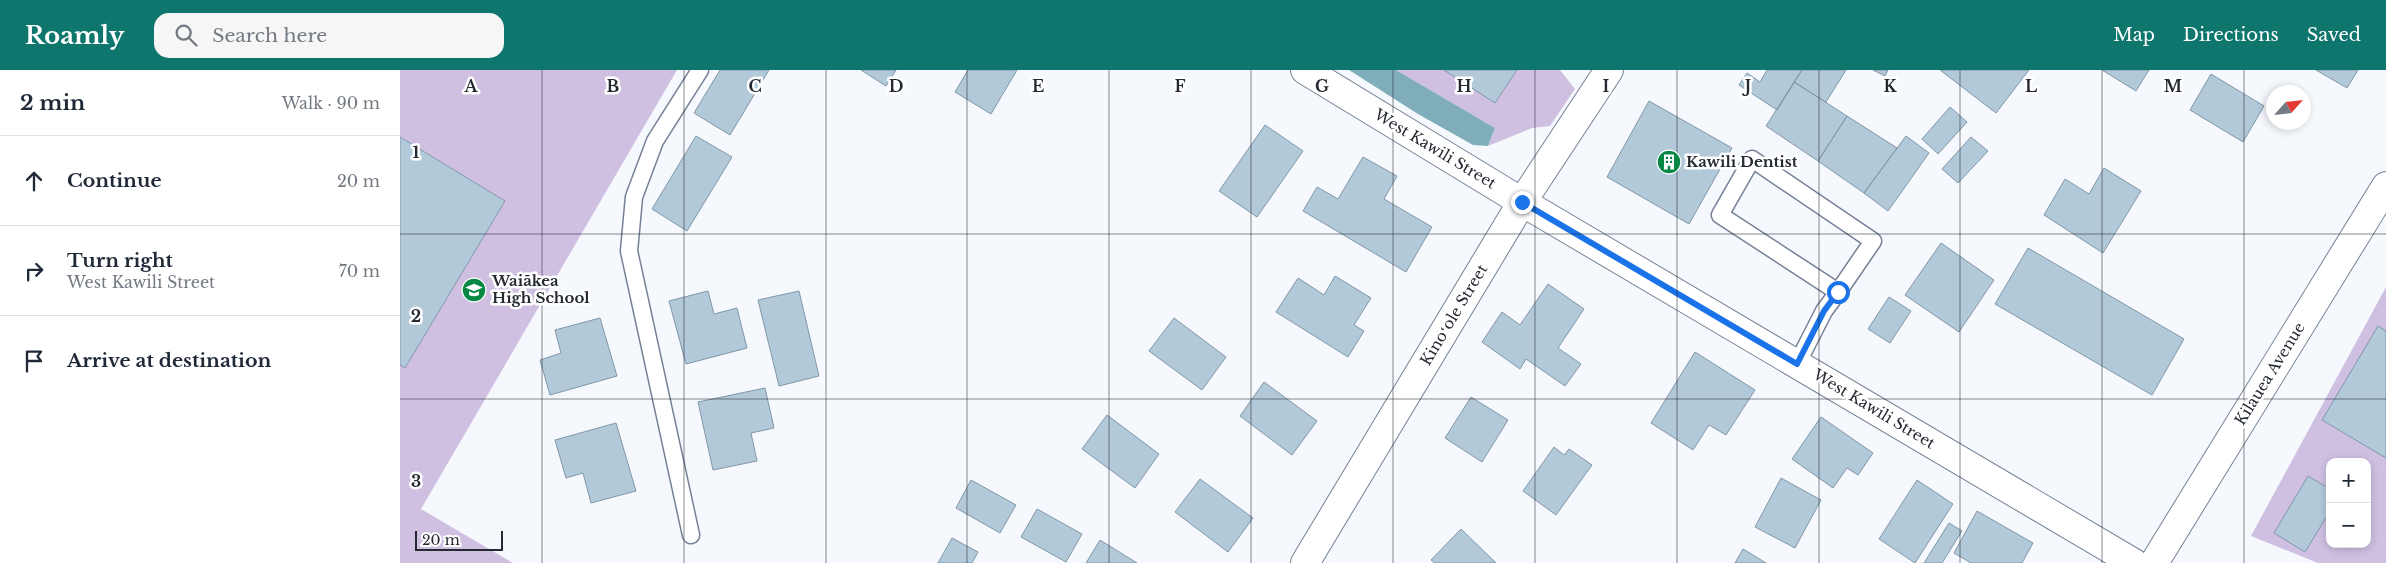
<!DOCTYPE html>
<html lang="en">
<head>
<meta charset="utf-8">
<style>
	:root { --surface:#fff; --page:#f6f6f7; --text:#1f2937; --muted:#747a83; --line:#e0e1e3; --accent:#0f766e }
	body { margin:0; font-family:"Libre Baskerville",serif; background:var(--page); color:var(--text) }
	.controls { position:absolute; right:15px; bottom:15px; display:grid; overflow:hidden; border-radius:10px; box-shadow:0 2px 8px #0003 }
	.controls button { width:45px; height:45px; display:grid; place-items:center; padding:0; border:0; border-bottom:1px solid var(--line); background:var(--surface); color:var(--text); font:25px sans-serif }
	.compass { position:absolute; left:1866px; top:15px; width:45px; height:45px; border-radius:50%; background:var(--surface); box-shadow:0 2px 8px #0003; rotate:63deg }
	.scale { position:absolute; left:15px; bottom:12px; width:88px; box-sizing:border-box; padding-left:5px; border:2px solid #242932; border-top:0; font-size:14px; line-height:18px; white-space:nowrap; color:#242932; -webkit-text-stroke:4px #fff; paint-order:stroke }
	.stop { position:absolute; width:15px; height:15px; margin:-11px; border:4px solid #1a73e8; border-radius:50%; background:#fff }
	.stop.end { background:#1a73e8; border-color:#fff; box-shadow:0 1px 5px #0008 }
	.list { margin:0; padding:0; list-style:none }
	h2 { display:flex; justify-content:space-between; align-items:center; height:65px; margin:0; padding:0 20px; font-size:21px }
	h2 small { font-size:16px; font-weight:400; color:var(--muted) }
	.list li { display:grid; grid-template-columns:32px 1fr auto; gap:15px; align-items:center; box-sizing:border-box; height:90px; padding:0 20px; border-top:1px solid var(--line) }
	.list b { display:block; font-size:19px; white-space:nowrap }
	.list p { margin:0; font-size:16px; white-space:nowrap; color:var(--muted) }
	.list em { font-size:16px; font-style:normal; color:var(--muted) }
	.icon { flex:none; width:28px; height:28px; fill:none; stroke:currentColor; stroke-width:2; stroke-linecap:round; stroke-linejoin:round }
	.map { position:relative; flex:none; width:1986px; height:493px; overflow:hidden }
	header { display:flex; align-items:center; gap:30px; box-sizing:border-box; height:70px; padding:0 25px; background:var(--accent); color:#fff }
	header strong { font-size:24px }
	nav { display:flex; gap:28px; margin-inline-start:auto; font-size:18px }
	.search { width:350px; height:45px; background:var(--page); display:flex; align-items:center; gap:12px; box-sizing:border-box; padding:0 18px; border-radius:15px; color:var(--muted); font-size:19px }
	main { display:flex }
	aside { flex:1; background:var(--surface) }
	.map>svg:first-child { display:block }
	.green { fill:#cfc0e2; fill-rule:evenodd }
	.water { fill:#7fadba }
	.building { fill:#b2c9da; stroke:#8197a7 }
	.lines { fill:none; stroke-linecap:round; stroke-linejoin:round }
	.service-casing { stroke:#758196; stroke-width:19 }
	.tertiary-casing { stroke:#758196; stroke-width:30 }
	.service { stroke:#fff; stroke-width:16 }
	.tertiary { stroke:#fff; stroke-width:28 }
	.route { stroke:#1a73e8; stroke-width:6 }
	.grid { fill:none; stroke:#242932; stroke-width:1; stroke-opacity:0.55 }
	.labels { text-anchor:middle; stroke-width:5; stroke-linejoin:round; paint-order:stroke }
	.street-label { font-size:15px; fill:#242932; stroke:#fff }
	.poi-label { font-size:15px; font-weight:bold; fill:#242932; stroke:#fff; text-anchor:start }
	.grid-label { font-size:16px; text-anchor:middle; font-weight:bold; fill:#242932; stroke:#fff; stroke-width:5; stroke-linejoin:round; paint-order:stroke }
</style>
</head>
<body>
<header>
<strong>Roamly</strong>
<div class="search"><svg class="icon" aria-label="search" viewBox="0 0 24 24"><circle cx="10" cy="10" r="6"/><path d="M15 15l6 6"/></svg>Search here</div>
<nav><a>Map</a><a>Directions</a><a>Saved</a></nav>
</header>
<main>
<aside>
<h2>2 min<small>Walk · 90 m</small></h2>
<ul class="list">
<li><svg class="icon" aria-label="ahead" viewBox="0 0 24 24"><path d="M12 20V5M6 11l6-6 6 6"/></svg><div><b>Continue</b></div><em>20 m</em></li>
<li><svg class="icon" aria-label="right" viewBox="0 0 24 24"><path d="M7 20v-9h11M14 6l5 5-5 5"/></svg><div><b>Turn right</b><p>West Kawili Street</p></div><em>70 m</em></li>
<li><svg class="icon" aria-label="arrive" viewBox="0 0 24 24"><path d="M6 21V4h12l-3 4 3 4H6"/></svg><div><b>Arrive at destination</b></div></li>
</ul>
</aside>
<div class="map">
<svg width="1986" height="493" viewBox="0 0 1986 493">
	<rect width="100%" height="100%" fill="#f5f8fd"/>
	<path class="green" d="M0 0H277L21 439 113 493H0V295L5 297 105 131 0 67Z
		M996 0H1044L1095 33 1117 0H1160L1175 19 1150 56 1132 58 1088 76 1095 58Z
		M1986 217V493H1918L1851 466ZM1930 392H1967V474H1930Z"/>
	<path class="water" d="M949 0H996L1095 58 1088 76 1073 75 1018 44Z"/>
	<path class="building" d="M320 0H369L330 65 294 43Z
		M461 0H496L486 16Z
		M568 0H617L591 44 555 22Z
		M1044 0H1117L1095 33Z
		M1367 0H1402L1377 40 1339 15 1347 3 1360 12Z
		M1402 0H1446L1426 32 1394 12Z
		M1473 0H1488L1485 6Z
		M1540 0H1629L1596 43Z
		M1702 0H1749L1736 21Z
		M1916 0H1958L1947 18Z
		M1811 4 1864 36 1843 72 1790 40Z
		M1394 12 1447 46 1418 91 1366 56Z
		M1249 31 1332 78 1289 154 1207 107Z
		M1550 37 1567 52 1538 84 1522 69Z
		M1447 46 1497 78 1464 123 1418 91Z
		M865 55 903 81 857 147 819 121Z
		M296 66 332 87 287 161 252 139Z
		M1506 66 1529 83 1488 141 1464 123Z
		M0 67 105 131 5 298 0 295Z
		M1571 67 1588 81 1558 113 1542 99Z
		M963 87 997 106 984 129 1032 157 1006 202 903 141 917 117 938 129Z
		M1704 98 1741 121 1703 183 1644 145 1665 109 1689 124Z
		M1541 173 1594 210 1559 262 1505 225Z
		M1628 178 1784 269 1752 325 1595 234Z
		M935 206 971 228 954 255 964 261 948 287 876 242 898 208 924 225Z
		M1148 214 1184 239 1158 278 1181 294 1165 316 1126 289 1120 299 1082 272 1102 242 1120 255Z
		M308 221 314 244 337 238 347 278 286 294 269 231Z
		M399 221 419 306 379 316 358 230Z
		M1489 227 1511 241 1490 273 1468 259Z
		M200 248 217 306 150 325 140 290 161 283 155 260Z
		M774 248 826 287 802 320 749 281Z
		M1978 256 1986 261V388L1922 350Z
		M1295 282 1355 320 1326 365 1309 355 1293 380 1251 353Z
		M864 312 917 351 892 385 840 346Z
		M365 318 374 358 351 363 357 391 313 400 298 332Z
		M1071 327 1108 350 1082 392 1045 368Z
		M707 345 759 384 735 418 682 379Z
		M1421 347 1473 383 1458 405 1447 398 1433 418 1392 389Z
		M216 353 236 421 191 433 183 403 166 408 155 370Z
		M1154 377 1164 385 1169 379 1192 395 1156 445 1123 421Z
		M1908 406 1930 419V441L1905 482 1874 463Z
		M1381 408 1421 430 1395 478 1355 457Z
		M800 409 853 448 828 482 775 442Z
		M571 410 616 435 600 463 556 438Z
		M1517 410 1553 434 1515 493 1479 469Z
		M637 439 682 464 666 492 621 467Z
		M1577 441 1633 473 1622 493H1571L1554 483Z
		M1549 453 1562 461 1542 493H1524Z
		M1061 459 1096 493H1035L1031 490Z
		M552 468 578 482 572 493H538Z
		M700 470 737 493H686Z
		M1343 479 1366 493H1335Z"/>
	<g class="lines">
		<g class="service-casing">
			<path id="service" d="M1352 89 1473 171 1438 222 1320 145Z
				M1397 294 1424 241 1438 222
				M291 465 229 181 234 127 255 71 300 0"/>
		</g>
		<g class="tertiary-casing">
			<path id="tertiary" d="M905 0 1122 132 1734 493
				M905 493 1122 132 1209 0
				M1754 493 1986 116"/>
		</g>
		<use href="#service" class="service"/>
		<use href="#tertiary" class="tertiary"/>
	</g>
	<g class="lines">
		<path class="route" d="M1122 132 1397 294 1424 241 1438 222"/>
	</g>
	<path class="grid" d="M142 0V493M284 0V493M426 0V493M567 0V493M709 0V493M851 0V493M993 0V493M1135 0V493M1277 0V493M1419 0V493M1560 0V493M1702 0V493M1844 0V493M0 164H1986M0 329H1986"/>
	<defs>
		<g id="building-disc" transform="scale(1.25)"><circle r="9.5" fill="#058844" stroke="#fff"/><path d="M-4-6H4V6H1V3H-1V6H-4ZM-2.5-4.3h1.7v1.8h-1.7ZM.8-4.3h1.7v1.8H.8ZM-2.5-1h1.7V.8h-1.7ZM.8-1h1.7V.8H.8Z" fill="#fff"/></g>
		<g id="school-disc" transform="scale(1.25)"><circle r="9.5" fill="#058844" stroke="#fff"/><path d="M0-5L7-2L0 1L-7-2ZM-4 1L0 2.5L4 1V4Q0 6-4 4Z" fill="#fff"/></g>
	</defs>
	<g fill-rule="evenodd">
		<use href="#building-disc" x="1269" y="92"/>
		<use href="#school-disc" x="74" y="220"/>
	</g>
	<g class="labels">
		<g class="street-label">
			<text transform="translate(1035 79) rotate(31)" y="5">West Kawili Street</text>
			<text transform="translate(1054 245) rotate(-59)" y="5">Kinoʻole Street</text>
			<text transform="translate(1870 304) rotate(-58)" y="5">Kilauea Avenue</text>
			<text transform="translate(1474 339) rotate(31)" y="5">West Kawili Street</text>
		</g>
		<g class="poi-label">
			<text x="1286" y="97">Kawili Dentist</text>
			<text x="92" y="216">Waiākea<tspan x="92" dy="17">High School</tspan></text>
		</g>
	</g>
	<g class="grid-label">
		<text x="71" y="22">A</text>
		<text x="213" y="22">B</text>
		<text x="355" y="22">C</text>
		<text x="496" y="22">D</text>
		<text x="638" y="22">E</text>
		<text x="780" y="22">F</text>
		<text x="922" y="22">G</text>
		<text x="1064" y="22">H</text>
		<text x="1206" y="22">I</text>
		<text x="1348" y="22">J</text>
		<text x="1490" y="22">K</text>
		<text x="1631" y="22">L</text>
		<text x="1773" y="22">M</text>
		<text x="16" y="88">1</text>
		<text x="16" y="252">2</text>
		<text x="16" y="417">3</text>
	</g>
</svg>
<div class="controls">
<button>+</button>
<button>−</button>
</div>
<svg class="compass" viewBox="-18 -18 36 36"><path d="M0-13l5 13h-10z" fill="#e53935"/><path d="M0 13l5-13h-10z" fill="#747a83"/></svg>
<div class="scale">20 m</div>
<div class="stop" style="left:1438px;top:222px"></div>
<div class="stop end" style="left:1122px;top:132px"></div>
</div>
</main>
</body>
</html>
